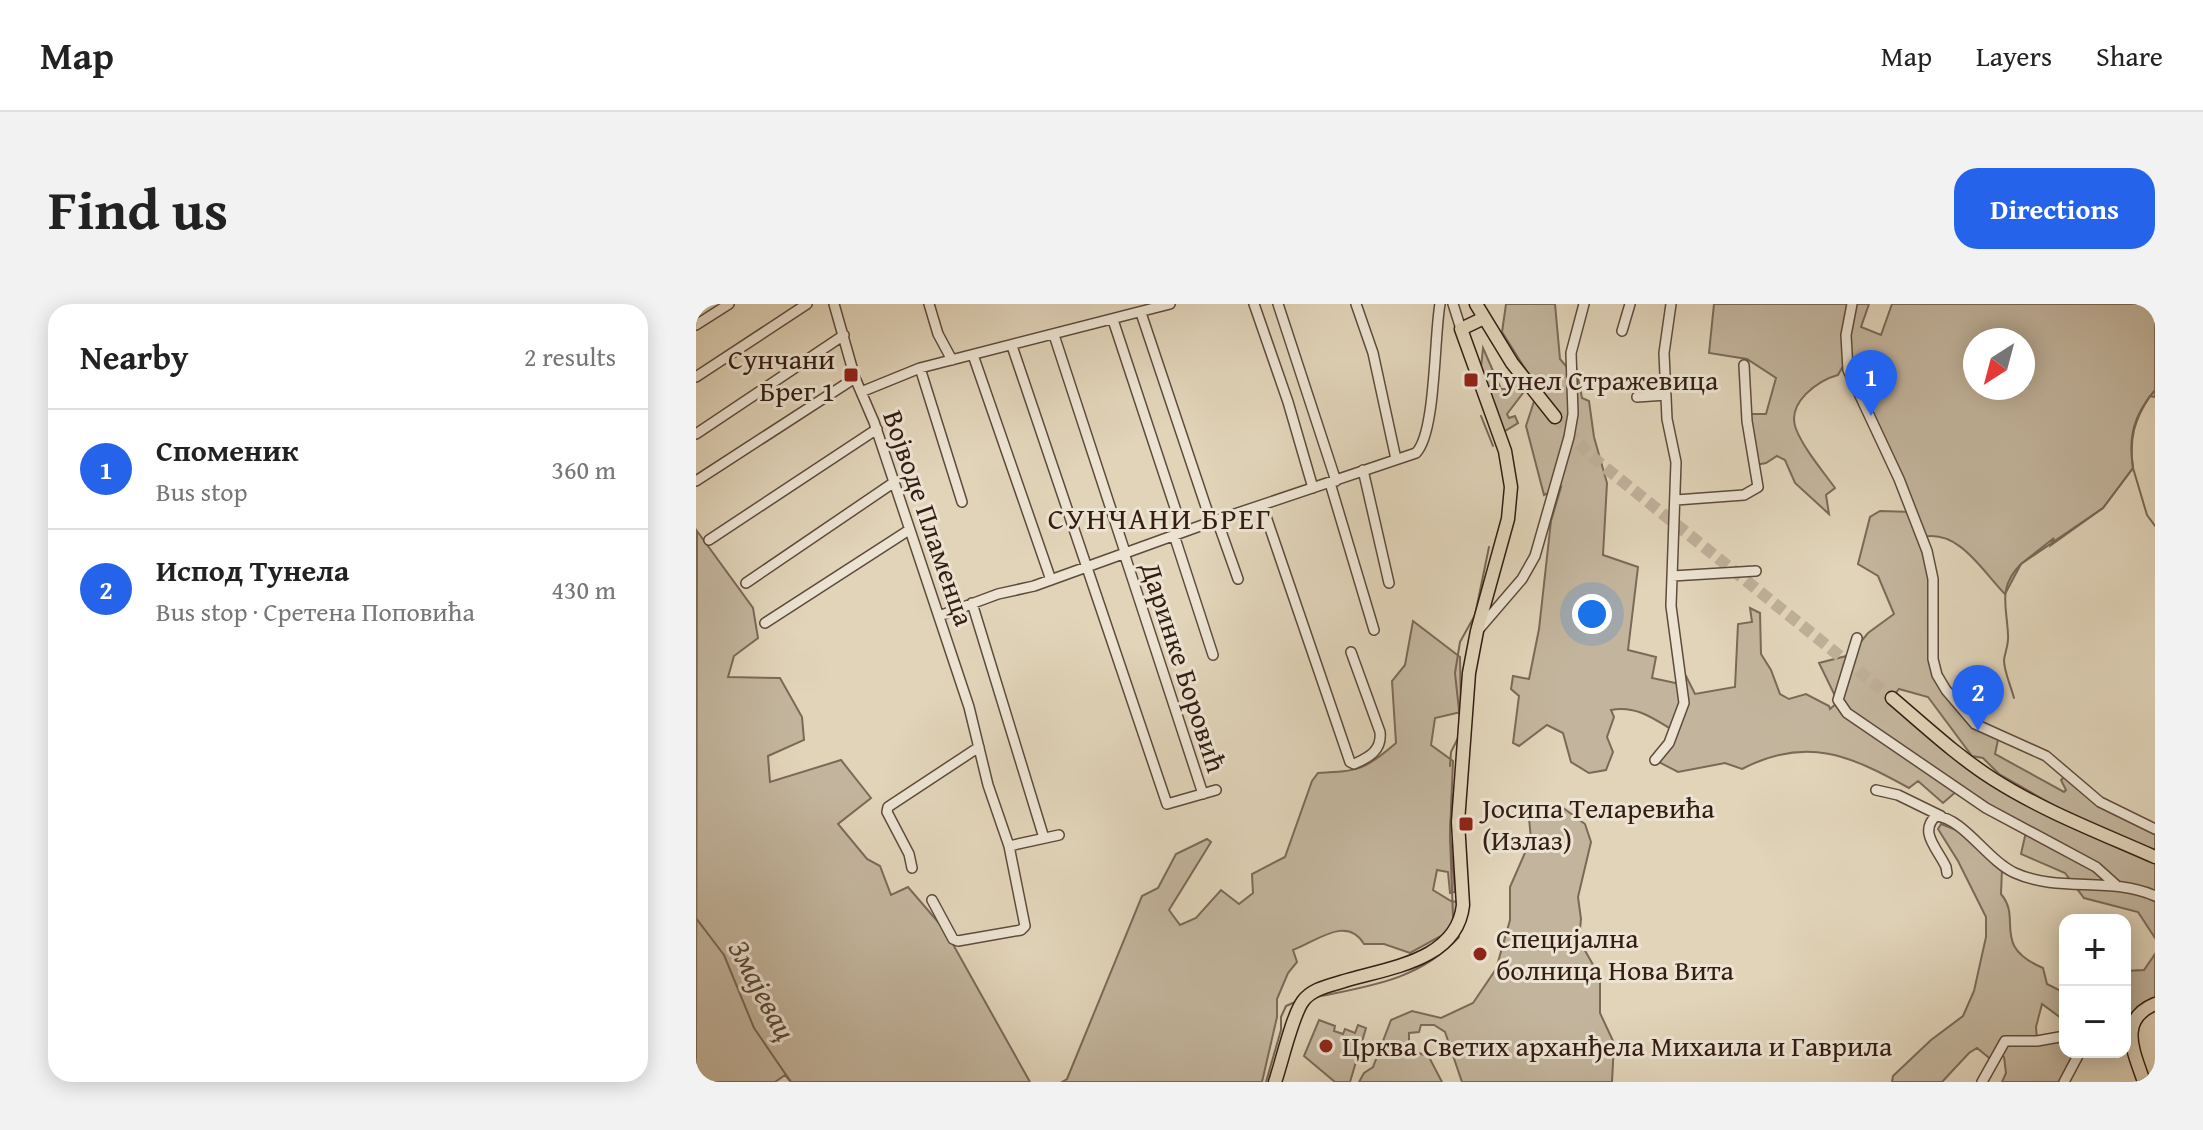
<!DOCTYPE html>
<html lang="en">
<head>
<meta charset="utf-8">
<style>
	:root { --surface:#fff; --page:#f2f2f2; --text:#222; --muted:#767676; --line:#e0e0e0; --accent:#2563eb }
	body { margin:0; font-family:"Gentium Book Plus",serif; background:var(--page); color:var(--text) }
	.controls { position:absolute; right:24px; bottom:24px; display:grid; overflow:hidden; border-radius:16px; box-shadow:0 4px 20px #0003 }
	.controls button { width:72px; height:72px; display:grid; place-items:center; padding:0; border:0; border-bottom:2px solid var(--line); background:var(--surface); color:var(--text); font:40px sans-serif }
	.compass { position:absolute; left:1267px; top:24px; width:72px; height:72px; border-radius:50%; background:var(--surface); box-shadow:0 4px 20px #0003; rotate:216deg }
	.you { position:absolute; left:896px; top:310px; width:28px; height:28px; margin:-20px; border:6px solid #fff; border-radius:50%; background:#1a73e8; box-shadow:0 0 0 12px #1a73e833 }
	.badge { display:grid; place-items:center; width:52px; height:52px; border-radius:50%; background:var(--accent); color:#fff; font-size:26px; font-weight:700 }
	.pin { position:absolute; translate:-50% -66px; filter:drop-shadow(0 2px 4px #0008) }
	.pin::after { content:''; position:absolute; top:42px; width:28px; height:24px; background:inherit; clip-path:polygon(0 0,100% 0,50% 100%) }
	.list { margin:0; padding:0; list-style:none }
	h2 { display:flex; justify-content:space-between; align-items:center; height:104px; margin:0; padding:0 32px; font-size:34px }
	h2 small { font-size:26px; font-weight:400; color:var(--muted) }
	.list li { display:grid; grid-template-columns:52px 1fr auto; gap:24px; align-items:center; box-sizing:border-box; height:120px; padding:0 32px; border-top:2px solid var(--line) }
	.list b { display:block; font-size:30px; white-space:nowrap }
	.list p { margin:0; font-size:26px; white-space:nowrap; color:var(--muted) }
	.list em { font-size:26px; font-style:normal; color:var(--muted) }
	.map { position:relative; flex:none; width:1459px; height:778px; overflow:hidden; border-radius:24px }
	header { display:flex; align-items:center; gap:48px; box-sizing:border-box; height:112px; padding:0 40px; background:var(--surface); border-bottom:2px solid var(--line) }
	header strong { font-size:38px }
	nav { display:flex; gap:44px; margin-inline-start:auto; font-size:28px }
	.intro { display:flex; align-items:center; justify-content:space-between; box-sizing:border-box; height:192px; padding:0 48px }
	h1 { margin:0; font-size:56px }
	.button { padding:20px 36px; border-radius:24px; background:var(--accent); color:#fff; font-size:28px; font-weight:700 }
	main { display:flex; gap:48px; padding:0 48px }
	aside { flex:1; background:var(--surface); border-radius:24px; box-shadow:0 4px 20px #0003 }
	.map>svg:first-child { display:block }
	.green { fill:#c3b59d; stroke:#7b6958; stroke-width:2; fill-rule:evenodd }
	.lines { fill:none; stroke-linecap:round; stroke-linejoin:round }
	.stream { stroke:#786655; stroke-width:2 }
	.major-tunnel { stroke:#beaf98; stroke-width:12; stroke-dasharray:12 6; stroke-linecap:butt }
	.minor-casing { stroke:#5e4b3c; stroke-width:12 }
	.major-casing { stroke:#331d13; stroke-width:15 }
	.minor { stroke:#ece3d2; stroke-width:9 }
	.major { stroke:#e1d4b9; stroke-width:12 }
	.rail-casing { stroke:#331d13; stroke-width:5 }
	.rail { stroke:#ece3d2; stroke-width:2; stroke-dasharray:6; stroke-linecap:butt }
	.poi-dot { fill:#8f2418; stroke:#ece3d2; stroke-width:3 }
	.labels { text-anchor:middle; stroke-width:6; stroke-linejoin:round; paint-order:stroke }
	.poi-label { font-size:28px; fill:#331d13; stroke:#ece3d2; text-anchor:start }
	.street-label { font-size:28px; fill:#331d13; stroke:#ece3d2 }
	.neighbourhood-label { font-size:30px; letter-spacing:2px; fill:#331d13; stroke:#ece3d2 }
	.water-label { font-size:30px; font-style:italic; fill:#5b473a; stroke:#ece3d2 }
</style>
</head>
<body>
<header>
<strong>Map</strong>
<nav><a>Map</a><a>Layers</a><a>Share</a></nav>
</header>
<div class="intro"><h1>Find us</h1><a class="button">Directions</a></div>
<main>
<aside>
<h2>Nearby<small>2 results</small></h2>
<ul class="list">
<li><span class="badge">1</span><div><b>Споменик</b><p>Bus stop</p></div><em>360 m</em></li>
<li><span class="badge">2</span><div><b>Испод Тунела</b><p>Bus stop · Сретена Поповића</p></div><em>430 m</em></li>
</ul>
</aside>
<div class="map">
<svg width="1459" height="778" viewBox="0 0 1459 778">
	<rect width="100%" height="100%" fill="#e1d4b9"/>
	<filter id="stains"><feTurbulence type="fractalNoise" baseFrequency=".0025" numOctaves="4"/><feColorMatrix values="0 0 0 0 .2 0 0 0 0 .09 0 0 0 0 .02 0 0 0 .5 -.17"/></filter>
	<radialGradient id="worn" r=".72"><stop offset=".6" stop-color="#630" stop-opacity="0"/><stop offset="1" stop-color="#630" stop-opacity=".3"/></radialGradient>
	<path class="green" d="M810 0H859L864 55 870 62 880 63 886 94 893 97 898 133 911 179 907 251 942 263 932 346 960 353 956 374 984 380 983 372H990L999 390 1039 383 1042 320 1056 318 1054 304 1064 309 1065 350 1075 366 1084 390 1093 395 1110 390 1133 402 1134 405 1142 398 1123 359 1154 351 1172 329 1198 310 1182 272 1162 260 1174 213 1184 207 1216 208 1150 57 1142 71C1122 76 1090 99 1100 125 1108 145 1126 166 1139 184L1130 191 1133 210 1099 179 1089 156 1081 152 1070 159 1059 161 1051 110H1070L1080 74 1051 55 1013 49 1018 0H1173L1165 23 1185 31 1196 0H1459V93L1454 92C1438 116 1433 135 1437 164L1407 204 1355 241 1358 234 1325 260 1309 290C1287 268 1263 225 1227 233L1231 247 1241 371 1272 414 1295 428 1302 436 1299 450 1368 488 1370 486 1365 476 1368 473 1408 505 1459 530V549L1366 506 1303 470 1287 454 1276 452 1232 393 1203 385 1196 394 1298 476 1459 553V634L1442 608 1388 594 1369 569 1325 550 1330 528 1262 486 1247 499 1222 477 1213 484C1155 452 1111 431 1046 465L1029 459 982 468 959 456 978 427C957 414 939 401 915 406L918 413 911 433 917 448 910 466 893 469 875 458 867 429 851 421 823 442 817 439 823 392 815 385 817 372 833 375 843 325 855 217 865 183 848 191 830 122 842 85 806 28ZM1279 36H1327V84H1279Z
		M787 44 805 85H814L821 71 830 85 811 110 813 114 819 112 822 119 809 127 804 123 784 73Z
		M1 227 57 304 62 334 38 352 32 373 84 374 106 413 108 436 72 452 74 478 145 456 175 494 142 520 171 555 184 562 195 591 212 583 249 626 334 778H95L89 771 79 778H0Z
		M717 317 764 353 765 408 739 414 735 441 757 457 754 531 759 588 754 589 752 568 741 566 737 586 755 597 762 598 756 623 745 632 714 649 688 640H668C651 611 621 637 597 646L601 658 592 669 581 695V713L566 778H366L371 775 446 592 462 584 480 550 511 535 515 538 473 606 484 621 500 614 525 586 543 600 557 589 556 570 589 553 616 477 622 469C663 467 669 466 700 439L696 377 709 361Z
		M866 503 889 520 895 538 882 593 885 615 883 636 904 673V709L918 739 916 778H766L749 728 738 721H725L723 728 713 729V745L733 753 746 778H663L668 769 677 763 695 716 716 707 745 714 777 699 800 665 814 616V583L835 535 832 504Z
		M1245 520 1263 527 1306 565 1305 590C1327 616 1294 641 1347 664L1351 680 1369 689V717L1346 700 1340 723 1341 736 1369 732V748H1385L1368 778H1306L1310 769 1308 753 1302 749 1297 757 1281 744 1273 749 1246 778H1196L1197 772 1235 736 1267 712 1278 687 1290 633V613L1262 557 1242 525Z
		M1459 650V700L1440 712 1429 715V667L1448 666Z
		M623 716 639 722 638 727 647 730 649 725 659 729 662 721 670 724 654 778H639L608 752Z"/>
	<g class="lines">
		<path class="stream" d="M785 112 797 142
			M1437 164C1432 132 1438 111 1459 86
			M1318 394C1315 382 1308 368 1308 356 1309 348 1313 340 1312 331 1311 302 1301 284 1325 260L1407 204 1437 164 1451 211 1459 222
			M764 416 759 369 764 338 779 311 793 243
			M754 462 755 448 762 434
			M756 491 754 531 757 613
			M0 614 28 651 58 724 95 778
			M620 693C674 682 723 676 763 633
			M570 778 585 726V713L590 702 599 698"/>
		<path class="major-tunnel" d="M859 113 895 152 1196 394"/>
		<g class="minor-casing">
			<path id="minor" d="M138 0 159 74 178 118 273 403 292 481 313 542 329 622 325 626 262 637 257 635 236 596
				M233 0 242 30 256 56
				M558 0 592 98 617 184
				M582 0 640 177
				M660 0 677 49 700 155
				M757 0 765 25
				M1156 0 1150 31 1152 66 1203 175 1231 247 1237 275V355L1241 371 1250 386 1279 420 1350 452 1404 498 1459 525
				M445 9 515 218
				M417 16 487 228
				M0 21 33 0
				M926 27 934 0
				M358 31 429 248
				M316 42 471 500 520 486
				M277 51 355 276
				M224 64 266 198
				M0 73 111 0
				M165 88 224 64 474 0
				M941 93 970 91
				M0 130 148 31
				M667 166 693 279
				M0 177 159 74
				M634 179 678 326
				M980 196 1048 191 1062 183 1051 117 1048 61
				M566 201 654 458 658 460C674 453 686 446 684 428L655 348
				M521 216 542 275
				M478 231 517 351
				M13 236 181 125
				M428 249 507 490
				M976 272 1060 267
				M50 279 197 179
				M276 299 348 534
				M243 312 302 290 338 282 515 218 720 149C740 129 738 33 744 0
				M69 319 213 226
				M783 325 826 275 839 252 873 133 877 110 875 49 888 0
				M1161 334 1142 396 1151 409 1290 504 1400 563 1420 581
				M959 456 973 439 988 399 975 302 980 158 971 115 968 49 975 0
				M1180 486 1202 491 1245 512
				M313 542 363 531
				M216 564 213 550 191 508 192 503 283 443
				M1251 569 1250 563C1242 545 1222 528 1240 512 1267 514 1292 557 1319 569 1363 589 1415 572 1459 592
				M1286 778 1309 737H1341L1369 732
				M1368 778 1384 748"/>
		</g>
		<g class="major-casing">
			<path id="major" d="M780 0 816 59 859 113
				M1196 394C1229 422 1261 452 1297 475 1347 507 1405 529 1459 553
				M579 778C586 758 596 712 607 697 616 685 632 682 645 678 689 664 761 658 767 601L762 518 773 369 781 327 812 215 815 183 809 147 765 25 788 14
				M1448 778C1438 748 1421 716 1459 700"/>
		</g>
		<use href="#minor" class="minor"/>
		<use href="#major" class="major"/>
		<g class="rail-casing">
			<path id="rail" d="M1457 0 1459 1"/>
		</g>
		<use href="#rail" class="rail"/>
	</g>
	<g class="poi-dot">
		<rect x="147" y="63" width="16" height="16" rx="4"/>
		<rect x="767" y="68" width="16" height="16" rx="4"/>
		<rect x="762" y="512" width="16" height="16" rx="4"/>
		<circle cx="784" cy="650" r="8"/>
		<circle cx="630" cy="742" r="8"/>
	</g>
	<g class="labels">
		<g class="poi-label">
			<text x="139" y="65" text-anchor="end">Сунчани<tspan x="139" dy="32">Брег 1</tspan></text>
			<text x="791" y="86">Тунел Стражевица</text>
			<text x="786" y="514">Јосипа Теларевића<tspan x="786" dy="32">(Излаз)</tspan></text>
			<text x="800" y="644">Специјална<tspan x="800" dy="32">болница Нова Вита</tspan></text>
			<text x="646" y="752">Црква Светих арханђела Михаила и Гаврила</text>
		</g>
		<g class="street-label">
			<text transform="translate(233 214) rotate(71)" y="10">Војводе Пламенца</text>
			<text transform="translate(488 363) rotate(72)" y="10">Даринке Боровић</text>
		</g>
		<g class="neighbourhood-label">
			<text x="464" y="225">СУНЧАНИ БРЕГ</text>
		</g>
		<g class="water-label">
			<text transform="translate(66 686) rotate(62)" y="10">Змајевац</text>
		</g>
	</g>
	<rect width="100%" height="100%" filter="url(#stains)"/>
	<rect width="100%" height="100%" fill="url(#worn)"/>
</svg>
<div class="controls">
<button>+</button>
<button>−</button>
</div>
<svg class="compass" viewBox="-18 -18 36 36"><path d="M0-13l5 13h-10z" fill="#e53935"/><path d="M0 13l5-13h-10z" fill="#767676"/></svg>
<div class="you"></div>
<div class="pin badge" style="left:1175px;top:112px">1</div>
<div class="pin badge" style="left:1282px;top:427px">2</div>
</div>
</main>
</body>
</html>
